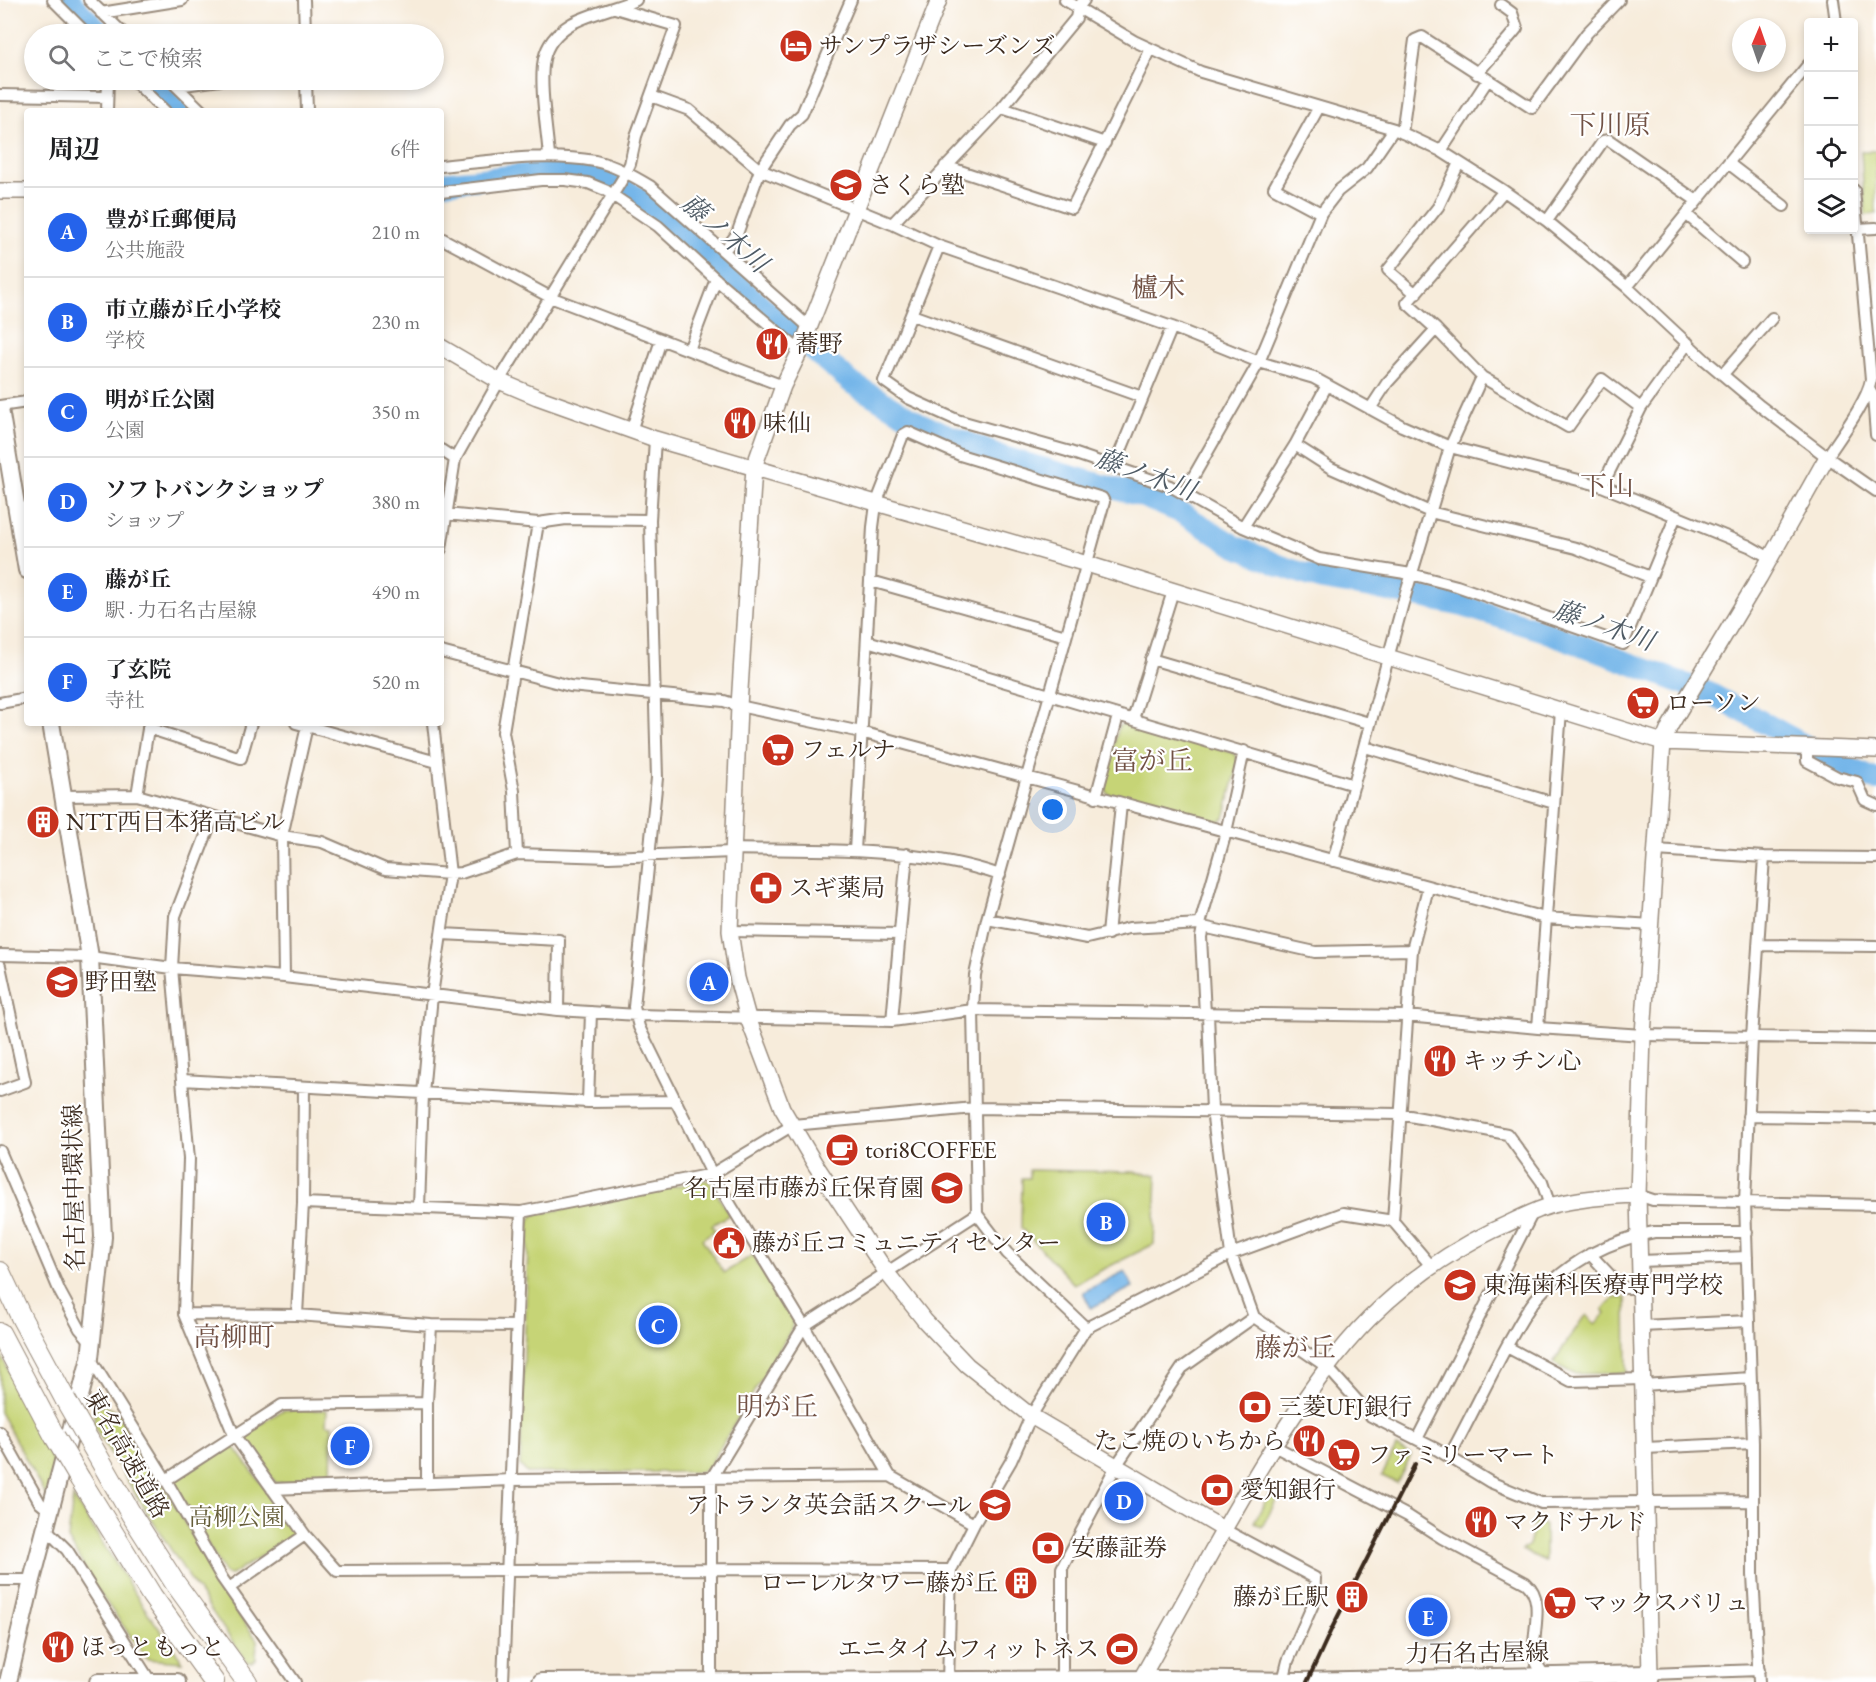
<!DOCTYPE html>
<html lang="ja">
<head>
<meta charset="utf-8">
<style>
	:root { --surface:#fff; --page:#f2f2f2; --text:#202124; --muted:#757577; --line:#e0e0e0; --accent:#2563eb }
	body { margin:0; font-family:"EB Garamond","Noto Serif JP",serif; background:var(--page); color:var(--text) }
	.controls { position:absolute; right:18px; top:18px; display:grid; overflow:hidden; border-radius:6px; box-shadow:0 3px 9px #0003 }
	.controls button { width:54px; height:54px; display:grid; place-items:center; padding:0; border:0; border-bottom:2px solid var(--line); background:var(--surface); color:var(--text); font:30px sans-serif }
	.compass { position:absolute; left:1732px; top:18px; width:54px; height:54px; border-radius:50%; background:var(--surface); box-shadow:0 3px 9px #0003; rotate:2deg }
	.you { position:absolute; left:1053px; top:810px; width:21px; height:21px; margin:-15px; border:4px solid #fff; border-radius:50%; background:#1a73e8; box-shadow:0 0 0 9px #1a73e833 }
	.badge { display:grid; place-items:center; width:39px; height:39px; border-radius:50%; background:var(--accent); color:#fff; font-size:20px; font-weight:700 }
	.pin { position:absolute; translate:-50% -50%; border:3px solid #fff; box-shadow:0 2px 6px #0006 }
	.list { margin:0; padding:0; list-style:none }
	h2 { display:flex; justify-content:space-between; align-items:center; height:78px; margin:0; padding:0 24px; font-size:26px }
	h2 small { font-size:20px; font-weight:400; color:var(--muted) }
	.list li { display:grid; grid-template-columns:39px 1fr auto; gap:18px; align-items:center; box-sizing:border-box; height:90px; padding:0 24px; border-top:2px solid var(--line) }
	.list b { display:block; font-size:22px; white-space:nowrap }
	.list p { margin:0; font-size:20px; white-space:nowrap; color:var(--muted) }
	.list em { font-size:20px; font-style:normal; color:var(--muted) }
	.icon { flex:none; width:33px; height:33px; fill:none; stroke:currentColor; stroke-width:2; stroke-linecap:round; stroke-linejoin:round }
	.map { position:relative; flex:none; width:1876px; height:1682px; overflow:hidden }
	.search { position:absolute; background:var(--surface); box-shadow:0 3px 9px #0003; left:24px; top:24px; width:420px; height:66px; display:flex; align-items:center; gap:15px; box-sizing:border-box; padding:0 21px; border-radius:33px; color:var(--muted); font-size:22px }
	.panel { position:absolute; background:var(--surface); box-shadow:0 3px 9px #0003; left:24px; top:108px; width:420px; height:618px; border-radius:6px }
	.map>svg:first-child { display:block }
	.green { fill:#c6d476; stroke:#807f4a; stroke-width:1.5 }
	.water { fill:#74b6e9; stroke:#587084; stroke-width:1.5 }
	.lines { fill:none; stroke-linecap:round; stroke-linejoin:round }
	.river { stroke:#74b6e9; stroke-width:22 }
	.street-casing { stroke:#998b7c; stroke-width:14 }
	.secondary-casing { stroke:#998b7c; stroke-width:18 }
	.primary-casing { stroke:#998b7c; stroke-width:20 }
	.highway-casing { stroke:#998b7c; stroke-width:22 }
	.street { stroke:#fff; stroke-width:10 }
	.secondary { stroke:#fff; stroke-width:15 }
	.primary { stroke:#fff; stroke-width:16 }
	.highway { stroke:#fff; stroke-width:20 }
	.rail { stroke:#3b2a1e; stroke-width:4 }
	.highway-bridge-casing { stroke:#998b7c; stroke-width:22; stroke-linecap:butt }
	.highway-bridge { stroke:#fff; stroke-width:20 }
	.labels { text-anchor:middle; stroke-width:4.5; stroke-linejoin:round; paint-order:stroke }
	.poi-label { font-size:24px; fill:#3b2a1e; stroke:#fff; text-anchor:start }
	.street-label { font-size:24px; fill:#3b2a1e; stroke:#fff }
	.park-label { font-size:24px; fill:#655d38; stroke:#fff }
	.water-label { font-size:26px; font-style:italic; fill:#4f5b65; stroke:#fff }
	.quarter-label { font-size:27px; fill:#715144; stroke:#fff }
</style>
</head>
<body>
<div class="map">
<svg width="1876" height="1682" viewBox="0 0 1876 1682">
	<rect width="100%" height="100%" fill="#fff"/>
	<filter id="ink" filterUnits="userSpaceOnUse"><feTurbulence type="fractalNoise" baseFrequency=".0167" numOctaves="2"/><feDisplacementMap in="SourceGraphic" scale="12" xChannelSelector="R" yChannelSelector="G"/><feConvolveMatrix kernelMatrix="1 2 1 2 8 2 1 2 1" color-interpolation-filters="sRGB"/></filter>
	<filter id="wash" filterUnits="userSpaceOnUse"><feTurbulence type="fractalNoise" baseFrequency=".008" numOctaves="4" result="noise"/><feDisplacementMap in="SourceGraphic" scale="24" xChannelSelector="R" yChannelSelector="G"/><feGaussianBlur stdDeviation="1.35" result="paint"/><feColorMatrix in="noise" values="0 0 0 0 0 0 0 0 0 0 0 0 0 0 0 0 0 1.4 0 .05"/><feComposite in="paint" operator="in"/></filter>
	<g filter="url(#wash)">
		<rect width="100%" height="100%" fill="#f7ecdb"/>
		<path class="green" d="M1876 151V214L1865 215 1861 151Z
			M1126 722 1234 753 1239 762 1224 818 1218 822 1108 794 1103 786 1119 726Z
			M1029 1170 1133 1172 1157 1175 1154 1244 1074 1284 1021 1228 1022 1178H1029Z
			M706 1180 711 1183 729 1215 712 1225 715 1230 702 1239 724 1273 753 1255 793 1321 791 1330 708 1468 701 1472 527 1473 520 1465 529 1221 533 1215Z
			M1615 1298H1626L1627 1373 1574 1374 1553 1363 1581 1321 1587 1315 1595 1324 1606 1313 1603 1309Z
			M0 1353 54 1464 46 1496 0 1412Z
			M103 1406 117 1411 161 1481 229 1601 257 1640 256 1659 253 1662H247C192 1585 142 1506 93 1424L97 1408Z
			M283 1410H327L326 1424 332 1425 331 1481 276 1483 243 1442 244 1434Z
			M229 1445 234 1446 295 1530 294 1535 231 1575 225 1574 174 1485 175 1479Z
			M1396 1447 1411 1455 1397 1483 1382 1476Z
			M1269 1495 1277 1499 1262 1527 1254 1522Z
			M73 1497 141 1603 183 1662 147 1659 96 1588 68 1539Z
			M1535 1522 1545 1525V1561L1522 1550 1529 1545Z"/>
		<path class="water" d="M1125 1271 1133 1287 1091 1308 1083 1292Z"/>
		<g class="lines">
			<path class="river" d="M68 0 102 34
				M147 80 178 111
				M441 183 551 172 586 174 620 185 655 209 791 332 853 384 921 424 1000 456 1141 496 1180 512 1235 546 1281 566 1323 580 1407 594 1463 606 1541 630 1709 693 1828 758 1876 780"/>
		</g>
	</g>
	<g filter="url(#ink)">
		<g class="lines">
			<g class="street-casing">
				<path id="street" d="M53 0 87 34
					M89 0 124 34
					M304 0 305 34
					M1065 0 1134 41 1201 72 1394 129 1441 151 1504 191 1547 221 1627 287 1705 360 1760 406 1827 457 1876 491
					M1833 0 1836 22
					M101 13 182 0
					M1477 74C1490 57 1505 44 1517 28L1512 13 1501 5
					M133 80 165 111
					M170 80 202 111
					M306 80 307 111
					M177 86 220 80
					M0 95 107 97
					M651 96 689 110 760 170 892 224 939 246 1172 327 1259 362 1314 378 1402 426 1450 447 1602 486 1749 546 1770 558
					M1319 107 1274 188 1321 213
					M1002 108 1105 143
					M107 111 108 80
					M1402 133 1415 40 1422 37 1532 108 1587 33 1619 0
					M1441 151 1487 81
					M549 156C547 131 539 83 544 59 547 44 558 32 571 24 586 15 618 7 636 0
					M1728 163 1784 206
					M441 166C492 161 544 152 595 161 614 165 633 176 650 186L809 327
					M945 166 1072 208 1151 49
					M1504 191 1407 303 1436 329 1482 377 1568 427 1602 379 1641 408
					M441 192 541 180H565L588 183 605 190 658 226 719 282 800 351
					M1687 215 1742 262
					M1547 221 1603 141 1609 140 1697 201
					M892 224 1002 108 1076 18 1078 8 1084 0
					M1857 229 1876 228
					M441 238 550 297 783 386
					M939 246 884 381 908 398 957 420 1067 451 1170 486 1243 527 1319 559 1411 574 1457 586 1623 644 1675 518
					M724 251 737 234 760 170 790 125 802 114 851 0
					M1627 287 1808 65
					M1416 294 1388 270 1438 207 1459 163
					M912 315 1142 397
					M689 350 716 279
					M1723 374 1772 318
					M1869 389 1873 396 1876 435
					M0 406 27 402
					M1370 409 1387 383 1436 329
					M631 431 661 340
					M655 439 650 520 657 778 634 1007 639 1027 712 1174 804 1326 890 1476
					M1295 445 1331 468 1430 512 1576 548 1650 577
					M441 450 455 459
					M1827 457C1840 437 1867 402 1871 380L1854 190
					M1114 467 1172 327
					M1602 486 1641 408 1688 343
					M1184 493 1259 362 1321 213 1338 191 1367 168 1394 129
					M446 514 538 523 566 519 650 520
					M1243 527 1295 445 1327 385
					M441 549 455 459 499 381 623 178 630 164 636 136 676 26 615 8
					M871 581 1066 636
					M867 641 1354 785
					M441 652 570 686 724 701 739 706 861 732 1545 918 1652 925
					M1151 659 1369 723
					M0 703 27 698
					M1133 719 1173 591
					M296 723 437 762
					M148 728 241 758 251 723
					M1365 747 1554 803
					M1807 748V761L1837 777 1857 782 1865 800 1876 805
					M137 795 149 723
					M64 796 137 795 282 836 322 842 385 869 450 874 461 873 517 854 609 857 732 852
					M1096 797 1118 716
					M213 817 175 916 172 968 189 1159 184 1314 234 1435 305 1535 337 1571 711 1569 951 1570
					M732 849C822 851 914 846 1000 875
					M1656 850 1764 857 1876 858
					M855 851 873 527 876 504 903 435 908 432 960 455 1102 498 1104 502 987 919 975 975 973 1010 977 1214 1007 1253 1086 1328
					M517 854 514 791 503 732 538 523
					M1333 861 1403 603 1450 447 1482 377
					M987 919 1087 938 1129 928 1200 924 1203 927 1315 952 1412 950
					M1200 924 1226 832 1244 751
					M1203 927 1201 937 1205 1014
					M730 931 899 934
					M442 934 559 940 558 1010
					M1108 934 1121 804
					M1758 945 1876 946
					M0 955 90 957 172 968 284 977 558 1010 637 1015 892 1021 973 1010 1406 1016 1538 1028 1643 1035 1876 1039
					M0 966 25 1082 0 1091
					M284 977 282 836 307 726
					M1208 1014 1212 1110 1231 1254 1254 1317 1327 1367 1371 1416 1436 1449 1490 1482 1541 1503 1753 1501
					M892 1021 907 854
					M1538 1028 1561 710
					M182 1080 588 1102 676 1101
					M588 1102 591 1012
					M1748 1116 1876 1118
					M0 1151 60 1292 80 1329 93 1344
					M1638 1195 1653 1200 1876 1205
					M303 1203 521 1212 712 1174 793 1125 974 1108 1399 1114 1507 1134 1542 1182 1550 1206
					M419 1207 423 1094 432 995 450 874 433 723
					M1393 1221 1412 950 1428 888
					M1590 1254 1622 1288H1640
					M1640 1261 1747 1257
					M184 1314 297 1315 431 1325 516 1326
					M297 1315 303 1203 304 1087
					M1641 1326 1749 1321
					M1507 1347 1571 1381 1643 1379
					M90 1358 166 1480 222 1578 295 1682
					M1643 1385 1750 1378
					M0 1432 40 1503 51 1512
					M1417 1439 1532 1214
					M1274 1446 1408 1516 1442 1538 1526 1583C1548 1602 1528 1639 1536 1662 1539 1669 1544 1672 1544 1679
					M1645 1448 1753 1443
					M1449 1457C1470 1419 1488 1380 1509 1342 1519 1325 1528 1306 1542 1292 1571 1260 1612 1240 1654 1232H1747
					M166 1480 282 1405 427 1403
					M427 1483V1403L431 1325
					M272 1489 512 1480 890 1476 974 1524
					M46 1529 67 1550 150 1681
					M1223 1529 1315 1578 1314 1602 1288 1661 1283 1681
					M0 1580H32
					M229 1588 305 1535
					M1650 1674 1759 1670
					M1062 1680V1568L1116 1466 1182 1368 1254 1317
					M503 1682 521 1212
					M711 1682V1479L804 1326 977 1214
					M948 1682 951 1570 974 1524 1011 1461 1031 1416 1086 1328 1231 1254 1343 1213 1393 1221 1432 1267
					M1759 1682 1753 1575V1443L1745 1202 1752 1038 1764 857"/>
			</g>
			<g class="secondary-casing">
				<path id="secondary" d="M939 0 800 351 783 386 754 467 739 706 730 931 737 978 748 1018 782 1108 815 1164 887 1273 925 1321 967 1365 1031 1416 1223 1529
					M0 191H27
					M441 347 499 381 537 397 655 439 1087 564 1663 742 1876 750
					M1650 1674 1638 1195 1643 1035 1663 742 1670 726 1759 578 1827 457
					M1139 1682C1188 1597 1232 1509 1286 1427 1311 1389 1337 1351 1369 1319 1405 1283 1449 1252 1494 1230 1513 1222 1533 1210 1553 1205 1581 1198 1609 1196 1638 1195"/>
			</g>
			<g class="primary-casing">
				<path id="primary" d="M0 409 27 570
					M8 1682 32 1580 90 1358 103 1237 90 957 51 723
					M98 1682H177
					M541 1682 1164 1679 1301 1681 1650 1674V1682"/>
			</g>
			<g class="highway-casing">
				<path id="highway" d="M0 1272 22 1319 65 1399
					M0 1333 55 1437
					M88 1439 131 1514 175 1583 247 1682
					M80 1479 152 1596 214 1682"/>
			</g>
			<use href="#street" class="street"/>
			<use href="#secondary" class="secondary"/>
			<use href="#primary" class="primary"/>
			<use href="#highway" class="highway"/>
			<path class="rail" d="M1307 1682 1331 1630 1415 1464"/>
			<g class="highway-bridge-casing">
				<path id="highway-bridge" d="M65 1399 88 1439
					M55 1437 80 1479"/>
			</g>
			<use href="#highway-bridge" class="highway-bridge"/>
		</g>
	</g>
	<defs>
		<g id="hotel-disc" transform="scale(1.725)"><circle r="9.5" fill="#c8321e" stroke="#fff"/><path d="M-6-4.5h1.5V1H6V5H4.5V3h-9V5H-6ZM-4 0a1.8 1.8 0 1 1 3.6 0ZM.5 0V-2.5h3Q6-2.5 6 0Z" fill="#fff"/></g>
		<g id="school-disc" transform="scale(1.725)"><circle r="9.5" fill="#c8321e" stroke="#fff"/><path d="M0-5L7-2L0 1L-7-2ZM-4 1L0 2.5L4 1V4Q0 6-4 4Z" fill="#fff"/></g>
		<g id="restaurant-disc" transform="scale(1.725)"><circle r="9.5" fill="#c8321e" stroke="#fff"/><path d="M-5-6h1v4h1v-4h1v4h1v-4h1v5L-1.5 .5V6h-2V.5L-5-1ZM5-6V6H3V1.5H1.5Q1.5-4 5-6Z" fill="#fff"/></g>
		<g id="supermarket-disc" transform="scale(1.725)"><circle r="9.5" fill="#c8321e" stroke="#fff"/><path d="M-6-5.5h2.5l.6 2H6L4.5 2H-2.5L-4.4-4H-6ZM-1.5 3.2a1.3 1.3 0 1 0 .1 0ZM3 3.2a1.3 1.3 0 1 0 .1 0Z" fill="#fff"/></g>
		<g id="building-disc" transform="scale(1.725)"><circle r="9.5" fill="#c8321e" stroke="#fff"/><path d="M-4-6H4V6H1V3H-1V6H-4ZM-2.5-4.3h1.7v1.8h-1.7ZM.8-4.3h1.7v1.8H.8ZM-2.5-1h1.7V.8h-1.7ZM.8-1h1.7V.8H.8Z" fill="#fff"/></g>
		<g id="pharmacy-disc" transform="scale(1.725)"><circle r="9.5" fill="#c8321e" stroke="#fff"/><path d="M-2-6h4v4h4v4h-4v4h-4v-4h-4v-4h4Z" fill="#fff"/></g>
		<g id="cafe-disc" transform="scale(1.725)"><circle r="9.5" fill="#c8321e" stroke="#fff"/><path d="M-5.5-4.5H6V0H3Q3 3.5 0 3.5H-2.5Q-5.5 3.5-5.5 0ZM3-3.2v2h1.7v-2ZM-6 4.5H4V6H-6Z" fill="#fff"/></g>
		<g id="civic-disc" transform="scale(1.725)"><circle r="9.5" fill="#c8321e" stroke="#fff"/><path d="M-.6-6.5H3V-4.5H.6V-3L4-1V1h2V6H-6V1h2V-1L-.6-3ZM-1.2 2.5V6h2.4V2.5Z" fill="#fff"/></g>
		<g id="university-disc" transform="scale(1.725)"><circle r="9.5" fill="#c8321e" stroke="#fff"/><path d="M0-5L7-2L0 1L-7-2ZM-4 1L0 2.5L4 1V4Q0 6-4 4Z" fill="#fff"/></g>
		<g id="bank-disc" transform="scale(1.725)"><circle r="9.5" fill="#c8321e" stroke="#fff"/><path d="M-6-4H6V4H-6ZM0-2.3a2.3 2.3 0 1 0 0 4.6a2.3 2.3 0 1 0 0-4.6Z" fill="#fff"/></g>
		<g id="stadium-disc" transform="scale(1.725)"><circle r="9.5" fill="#c8321e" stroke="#fff"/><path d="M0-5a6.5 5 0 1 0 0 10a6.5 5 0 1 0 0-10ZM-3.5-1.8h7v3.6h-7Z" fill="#fff"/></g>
	</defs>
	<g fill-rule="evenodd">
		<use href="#hotel-disc" x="796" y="46"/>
		<use href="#school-disc" x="846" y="185"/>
		<use href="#restaurant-disc" x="772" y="344"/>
		<use href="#restaurant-disc" x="740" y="423"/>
		<use href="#supermarket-disc" x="1643" y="703"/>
		<use href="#supermarket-disc" x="778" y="750"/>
		<use href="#building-disc" x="43" y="822"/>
		<use href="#pharmacy-disc" x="766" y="888"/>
		<use href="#school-disc" x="62" y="982"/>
		<use href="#restaurant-disc" x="1440" y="1061"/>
		<use href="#cafe-disc" x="842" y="1150"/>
		<use href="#school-disc" x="947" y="1188"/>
		<use href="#civic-disc" x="729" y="1243"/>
		<use href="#university-disc" x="1460" y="1285"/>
		<use href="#bank-disc" x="1255" y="1407"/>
		<use href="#restaurant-disc" x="1309" y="1441"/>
		<use href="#supermarket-disc" x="1344" y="1455"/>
		<use href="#bank-disc" x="1217" y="1490"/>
		<use href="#school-disc" x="995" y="1505"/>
		<use href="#restaurant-disc" x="1481" y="1522"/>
		<use href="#bank-disc" x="1048" y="1548"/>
		<use href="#building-disc" x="1021" y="1583"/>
		<use href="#building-disc" x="1352" y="1597"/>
		<use href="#supermarket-disc" x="1560" y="1603"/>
		<use href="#restaurant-disc" x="58" y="1647"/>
		<use href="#stadium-disc" x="1122" y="1649"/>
	</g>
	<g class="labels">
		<g class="poi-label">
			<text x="819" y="54">サンプラザシーズンズ</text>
			<text x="869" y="193">さくら塾</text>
			<text x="795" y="352">蕎野</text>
			<text x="763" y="431">味仙</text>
			<text x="1666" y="711">ローソン</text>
			<text x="801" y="758">フェルナ</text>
			<text x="66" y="830">NTT西日本猪高ビル</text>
			<text x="789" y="896">スギ薬局</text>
			<text x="85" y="990">野田塾</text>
			<text x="1463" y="1069">キッチン心</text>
			<text x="865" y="1158">tori8COFFEE</text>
			<text x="924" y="1196" text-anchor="end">名古屋市藤が丘保育園</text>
			<text x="752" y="1251">藤が丘コミュニティセンター</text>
			<text x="1483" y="1293">東海歯科医療専門学校</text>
			<text x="1278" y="1415">三菱UFJ銀行</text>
			<text x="1286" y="1449" text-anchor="end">たこ焼のいちから</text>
			<text x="1367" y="1463">ファミリーマート</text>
			<text x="1240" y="1498">愛知銀行</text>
			<text x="972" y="1513" text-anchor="end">アトランタ英会話スクール</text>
			<text x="1504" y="1530">マクドナルド</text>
			<text x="1071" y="1556">安藤証券</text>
			<text x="998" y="1591" text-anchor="end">ローレルタワー藤が丘</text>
			<text x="1329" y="1605" text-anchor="end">藤が丘駅</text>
			<text x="1583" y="1611">マックスバリュ</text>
			<text x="81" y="1655">ほっともっと</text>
			<text x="1099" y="1657" text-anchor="end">エニタイムフィットネス</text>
		</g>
		<g class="street-label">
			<text transform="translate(74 1188) rotate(-91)" y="8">名古屋中環状線</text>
			<text transform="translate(127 1454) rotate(60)" y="8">東名高速道路</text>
			<text transform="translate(1477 1653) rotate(-1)" y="8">力石名古屋線</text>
		</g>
		<g class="park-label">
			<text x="237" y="1525">高柳公園</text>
		</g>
		<g class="water-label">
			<text transform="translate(725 233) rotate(41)" y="9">藤ノ木川</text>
			<text transform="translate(1146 474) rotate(20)" y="9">藤ノ木川</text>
			<text transform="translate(1604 625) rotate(19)" y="9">藤ノ木川</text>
		</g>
		<g class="quarter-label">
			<text x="1610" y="134">下川原</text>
			<text x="1158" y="297">櫨木</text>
			<text x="1607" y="495">下山</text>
			<text x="1152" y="770">富が丘</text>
			<text x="234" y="1346">高柳町</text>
			<text x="1295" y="1357">藤が丘</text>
			<text x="777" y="1416">明が丘</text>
		</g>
	</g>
</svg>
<div class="controls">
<button>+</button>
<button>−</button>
<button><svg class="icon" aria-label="locate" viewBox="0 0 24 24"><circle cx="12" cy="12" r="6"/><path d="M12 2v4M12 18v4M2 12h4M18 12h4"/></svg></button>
<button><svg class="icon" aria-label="layers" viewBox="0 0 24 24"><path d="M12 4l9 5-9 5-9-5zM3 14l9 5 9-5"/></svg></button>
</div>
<svg class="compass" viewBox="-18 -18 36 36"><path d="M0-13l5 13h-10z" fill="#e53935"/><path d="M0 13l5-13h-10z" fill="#757577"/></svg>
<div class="you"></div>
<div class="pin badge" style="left:709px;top:982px">A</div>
<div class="pin badge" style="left:1106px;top:1222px">B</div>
<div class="pin badge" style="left:658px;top:1325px">C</div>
<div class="pin badge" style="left:1124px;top:1501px">D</div>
<div class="pin badge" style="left:1428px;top:1617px">E</div>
<div class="pin badge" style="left:350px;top:1446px">F</div>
<div class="search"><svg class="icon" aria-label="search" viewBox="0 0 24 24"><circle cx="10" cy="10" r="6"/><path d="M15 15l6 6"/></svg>ここで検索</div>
<section class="panel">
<h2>周辺<small>6件</small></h2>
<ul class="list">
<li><span class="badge">A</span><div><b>豊が丘郵便局</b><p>公共施設</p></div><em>210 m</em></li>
<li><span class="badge">B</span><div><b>市立藤が丘小学校</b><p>学校</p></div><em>230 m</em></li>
<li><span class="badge">C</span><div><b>明が丘公園</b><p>公園</p></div><em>350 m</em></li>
<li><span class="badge">D</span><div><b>ソフトバンクショップ</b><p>ショップ</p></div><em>380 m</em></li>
<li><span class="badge">E</span><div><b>藤が丘</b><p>駅 · 力石名古屋線</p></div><em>490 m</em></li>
<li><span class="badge">F</span><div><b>了玄院</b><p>寺社</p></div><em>520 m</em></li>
</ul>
</section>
</div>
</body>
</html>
